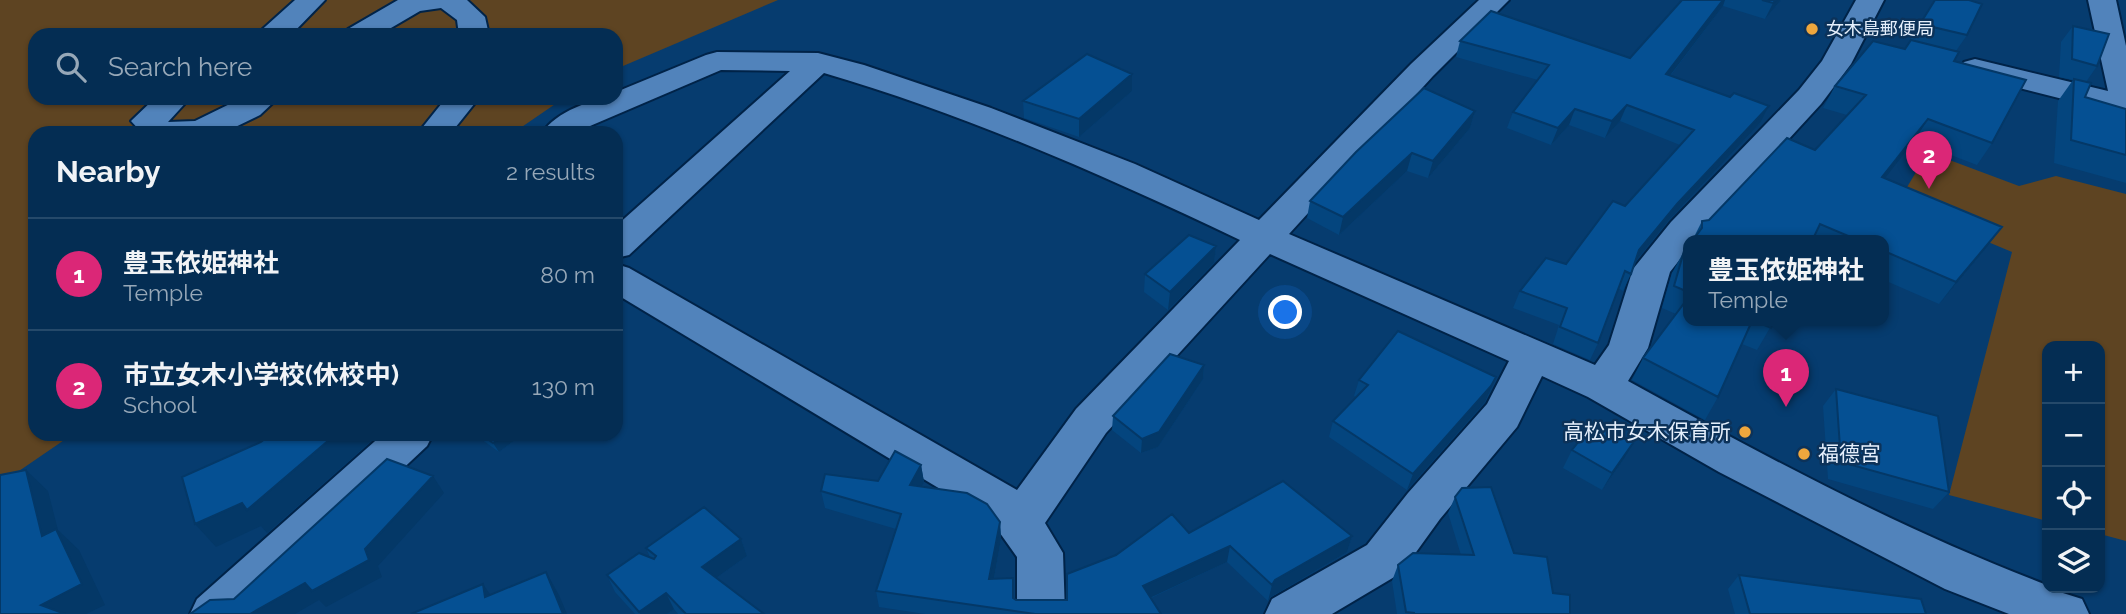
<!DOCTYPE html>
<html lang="en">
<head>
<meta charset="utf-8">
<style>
	:root { --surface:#042d53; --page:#0d355a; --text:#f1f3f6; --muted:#97a8b8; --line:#25496a; --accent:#db2777 }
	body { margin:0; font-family:Raleway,"Noto Sans JP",sans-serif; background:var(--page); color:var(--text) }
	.controls { position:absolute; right:21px; bottom:21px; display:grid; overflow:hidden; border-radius:14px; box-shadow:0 2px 5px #0004 }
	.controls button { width:63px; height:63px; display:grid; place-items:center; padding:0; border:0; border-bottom:2px solid var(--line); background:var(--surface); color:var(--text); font:35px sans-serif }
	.you { position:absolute; left:1286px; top:313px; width:24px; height:24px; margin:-18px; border:5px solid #fff; border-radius:50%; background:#1a73e8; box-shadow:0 0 0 10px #1a73e833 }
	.badge { display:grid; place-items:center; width:46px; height:46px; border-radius:50%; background:var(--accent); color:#fff; font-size:23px; font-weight:700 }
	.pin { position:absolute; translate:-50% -58px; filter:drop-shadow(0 2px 4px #0008) }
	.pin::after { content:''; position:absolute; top:37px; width:24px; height:21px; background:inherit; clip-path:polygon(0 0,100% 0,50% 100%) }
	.popup { position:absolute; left:1683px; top:235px; width:206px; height:91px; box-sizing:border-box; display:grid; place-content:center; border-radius:14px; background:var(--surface); filter:drop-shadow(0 2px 5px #0005); font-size:23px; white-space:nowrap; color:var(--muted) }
	.popup b { font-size:26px; color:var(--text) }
	.popup::after { content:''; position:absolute; left:50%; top:100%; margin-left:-14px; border:14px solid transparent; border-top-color:var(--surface) }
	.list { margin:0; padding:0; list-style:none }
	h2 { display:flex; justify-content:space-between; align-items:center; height:91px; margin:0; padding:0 28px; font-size:30px }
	h2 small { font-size:23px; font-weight:400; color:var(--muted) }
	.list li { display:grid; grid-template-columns:46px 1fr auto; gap:21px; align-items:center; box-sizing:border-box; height:112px; padding:0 28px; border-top:2px solid var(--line) }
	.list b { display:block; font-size:26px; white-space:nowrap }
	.list p { margin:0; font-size:23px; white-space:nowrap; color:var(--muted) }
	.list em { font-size:23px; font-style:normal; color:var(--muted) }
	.icon { flex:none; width:38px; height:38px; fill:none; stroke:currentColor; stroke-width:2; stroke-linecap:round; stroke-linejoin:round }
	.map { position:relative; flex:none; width:2126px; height:614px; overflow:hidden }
	.search { position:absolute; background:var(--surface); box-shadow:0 2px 5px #0004; left:28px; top:28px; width:595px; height:77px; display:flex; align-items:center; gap:18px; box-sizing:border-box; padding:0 24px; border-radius:21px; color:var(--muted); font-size:26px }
	.panel { position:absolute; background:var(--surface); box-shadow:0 2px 5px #0004; left:28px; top:126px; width:595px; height:315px; border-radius:21px }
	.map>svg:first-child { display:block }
	.green { fill:#5e4422 }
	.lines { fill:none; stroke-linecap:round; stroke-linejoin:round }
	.minor-casing { stroke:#002348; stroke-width:4 }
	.minor { fill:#5183bb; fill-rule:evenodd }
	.wall { fill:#04457e }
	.shaded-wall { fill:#043867 }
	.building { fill:#055093; stroke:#043867; stroke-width:2 }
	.poi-dot { fill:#efa73d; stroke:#0c3259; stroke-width:2.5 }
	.labels { text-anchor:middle; stroke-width:5; stroke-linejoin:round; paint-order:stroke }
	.far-poi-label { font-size:18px; fill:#e5effc; stroke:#0c3259; text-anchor:start }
	.poi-label { font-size:21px; fill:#e5effc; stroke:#0c3259; text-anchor:end }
</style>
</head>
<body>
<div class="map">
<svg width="2126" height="614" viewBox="0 0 2126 614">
	<rect width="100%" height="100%" fill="#063c6f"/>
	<path class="green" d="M0 0H778L616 69V35H35V98H564L513 133H35V434H73L0 484Z
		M1928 152 2019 186 2056 176 2126 194V541L2100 534V346H2047V521L1949 495 2012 252 1897 204Z"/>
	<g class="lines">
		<g class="minor-casing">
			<path id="minor" d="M295 0H325L291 35H256Z
				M398 0H467L485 17 489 35H459L457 20 441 8 420 11 379 35H343L348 29Z
				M1479 0H1509L1433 76 1289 234 1595 365 1609 345 1633 269 1671 222 1799 90 1822 61 1856 0H1884L1851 64 1821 104 1695 241H1688V249L1670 272 1648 348 1628 381C1764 456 1902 530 2047 585V588L2082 599 2089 614H2009L1945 589 1719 472 1588 397 1542 376 1517 427 1440 519 1401 573 1332 614H1265L1272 599 1367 545 1408 493 1487 404 1509 361 1270 254 1106 433 1045 523 1063 553 1065 614H1017V557L990 519 616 294V264L629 268 1017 490 1076 409 1240 240C1105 176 968 115 824 73L629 255 616 258V226L790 71 721 70 590 126 580 133H542C556 112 592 98 616 98V92L706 55 717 52 818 53 864 65 991 108 1135 164 1259 220 1411 64Z
				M2088 0H2116L2126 46V115L1964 74 1960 68 1964 62 1975 59 2108 91Z
				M155 98H190L168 122 195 121 242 98H278L260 115 223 133H142L131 121Z
				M446 98H479L451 133H418Z
				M383 434H433L427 446 248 614H190L197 599Z"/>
		</g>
		<use href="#minor" class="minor"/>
	</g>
	<path class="wall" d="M1682 0H1781L1765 19 1723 6 1671 75 1730 97 1769 106 1761 122 1669 220 1635 262 1631 274 1623 291 1618 288 1598 343 1590 360 1553 344 1559 325 1513 308 1520 291 1566 264 1625 206 1680 145 1620 121 1605 138 1569 125 1551 145 1507 128 1513 112 1538 80 1456 57 1460 41 1630 58Z
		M1935 0 1967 35 1956 51 1954 61 1992 143 1977 165 1914 141 1884 178 1985 249 1939 304 1884 280V241H1692L1702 221 1709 220 1815 150 1847 115 1823 108 1835 86 1905 49Z
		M2073 26 2097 66 2086 82 2085 97 2126 109V183L2054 163 2058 101 2073 80 2059 77 2061 42Z
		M1132 91 1079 137 1024 118 1023 101Z
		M1475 111 1470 128 1428 178 1407 171 1339 235 1307 218 1310 201Z
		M1216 246 1214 263 1168 310 1144 292 1145 274Z
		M1688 246V321H1774L1757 350 1742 344 1718 397 1705 420 1632 380 1643 358 1676 314 1662 308 1672 273 1684 251Z
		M1204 365 1203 379 1158 447 1141 453 1112 430 1113 416Z
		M1359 380 1489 394 1485 402 1407 490 1329 437 1333 421 1356 397 1354 396Z
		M1836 389 1949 492 1933 509 1828 479 1823 406Z
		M474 434H523L499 452Z
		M1572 450 1623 460 1602 490 1563 468Z
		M921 465 924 482 921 486 1000 522 1001 539 994 579 1016 600H1067L1189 533 1352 536 1347 552 1271 597 1268 601 1227 562 1151 598 1161 614H925L879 607 876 591 896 529 825 508 821 491 878 481Z
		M1455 497 1514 553 1553 593 1570 614H1397L1392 581 1398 565 1461 555 1448 513Z
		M741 539 747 556 716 578 764 614H678L674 609 667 614H635L615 592 607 575 650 557 646 548Z
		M1739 575 1926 614H1735L1728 589Z"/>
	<path class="shaded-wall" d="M1723 0H1725L1723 6 1659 90 1666 74Z
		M1776 0H1781L1765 19 1773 3Z
		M1132 74V91L1079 137V119Z
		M1627 105 1620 121 1605 138 1612 121Z
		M1769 106 1761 122 1669 220 1631 267 1639 250 1677 204Z
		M1575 109 1569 125 1551 145 1558 128Z
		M1475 111 1470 128 1428 178 1433 161Z
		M1928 119 1914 141 1868 200 1882 177Z
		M1412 153 1407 171 1339 235 1343 217Z
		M2002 227 1985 249 1939 304 1956 282Z
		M1216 246 1214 263 1168 310 1170 292Z
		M1204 365 1203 379 1158 447 1141 453 1142 439Z
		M1496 377 1485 402 1407 490 1413 474Z
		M336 434H379L267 533 261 526 216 547 195 524 242 503Z
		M505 434H523L499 452 493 443Z
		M1633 443 1623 460 1602 490 1612 473Z
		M921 465 924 482 913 502 910 485Z
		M26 470 48 491 58 530 79 550 105 605 86 614H52L41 605 42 536Z
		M433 476 444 493 378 566 382 577 326 607 319 600 295 614H250L365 549Z
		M1000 522 1001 539 991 595 989 579Z
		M1352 536 1347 552 1271 597 1268 601 1272 585 1275 580Z
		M741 539 747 556 709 583 702 567Z
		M1230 546 1227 562 1141 602 1143 586Z
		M546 572 559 595 567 614H563Z
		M483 584 498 606 485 597Z
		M666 593 674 609 667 614H640L639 612Z"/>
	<path class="building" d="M1682 0H1723L1666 74 1730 97 1734 93 1769 106 1677 204 1639 250 1631 274 1625 271 1598 343 1560 327 1567 308 1520 291 1546 258 1566 264 1613 201 1625 206 1694 130 1627 105 1612 121 1575 109 1558 128 1513 112 1549 65 1460 41 1491 11 1630 58Z
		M1762 0H1776L1773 3Z
		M1935 0H1969L1982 4 1967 35 1920 24Z
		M2073 26 2109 34 2097 66 2072 59Z
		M1911 40 1959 52 1954 61 2026 80 1992 143 1928 119 1882 177 2002 227 1956 282 1884 251V241H1860L1820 224 1812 241H1692L1702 228V221L1709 220 1787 138 1815 150 1866 95 1835 86 1873 41 1905 49Z
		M1087 54 1132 74 1079 119 1023 101Z
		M2074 79 2091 83 2085 97 2126 109V155L2071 140Z
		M1424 88 1475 111 1433 161 1412 153 1343 217 1310 201 1356 152Z
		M1189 235 1216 246 1170 292 1145 274Z
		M1688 246V292L1674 286 1684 251Z
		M1688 298V321H1752L1718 397 1643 358Z
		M1755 321H1774L1771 328Z
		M1398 331 1496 377 1491 386 1413 474 1333 421 1368 385 1359 380Z
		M1170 354 1204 365 1159 432 1142 439 1113 416Z
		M1836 389 1938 416 1949 492 1841 462Z
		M1594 422 1633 443 1612 473 1572 450Z
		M271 434H336L247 510 242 503 195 524 182 477 261 442Z
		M481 434H505L493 443Z
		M895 451 921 465 910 485 967 493 987 504 1000 522 989 579 1013 578V598L1016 600H1067V574L1116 555 1172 514 1189 533 1283 481 1352 536 1275 580 1272 585 1230 546 1143 586 1161 614H1035L876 591 901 514 821 491 825 474 878 481Z
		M387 459 433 476 365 549 369 560 312 591 305 583 250 614H190L210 600 234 599Z
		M26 470 42 536 56 529 82 584 41 605 65 614H0V475Z
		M1491 487 1514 553 1547 557 1553 593 1570 595V614H1414V613L1406 612 1398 565 1413 553 1474 555 1455 497 1462 488Z
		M704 507 741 539 702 567 764 614H686L666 593 639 612 607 575 639 553 654 559 656 556 646 548Z
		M546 572 563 614H411L483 584 485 597Z
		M1739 575 1921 599 1926 614H1750Z"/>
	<g class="poi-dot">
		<circle cx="1812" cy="29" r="7"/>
		<circle cx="1745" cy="432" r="7"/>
		<circle cx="1804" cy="454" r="7"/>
	</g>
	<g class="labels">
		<g class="far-poi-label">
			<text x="1826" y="35">女木島郵便局</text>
		</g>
		<g class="poi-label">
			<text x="1731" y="439">高松市女木保育所</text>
			<text x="1818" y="461" text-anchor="start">福德宮</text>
		</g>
	</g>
</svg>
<div class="controls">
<button>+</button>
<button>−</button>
<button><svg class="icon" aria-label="locate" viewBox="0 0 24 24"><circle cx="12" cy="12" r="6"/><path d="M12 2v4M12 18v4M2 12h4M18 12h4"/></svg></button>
<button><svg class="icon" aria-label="layers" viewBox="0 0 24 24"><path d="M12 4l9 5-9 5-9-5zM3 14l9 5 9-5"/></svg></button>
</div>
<div class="you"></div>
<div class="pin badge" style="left:1786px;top:407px">1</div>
<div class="popup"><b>豊玉依姫神社</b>Temple</div>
<div class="pin badge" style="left:1929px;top:189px">2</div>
<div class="search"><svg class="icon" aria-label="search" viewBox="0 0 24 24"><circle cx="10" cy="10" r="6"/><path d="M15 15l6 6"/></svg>Search here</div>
<section class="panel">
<h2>Nearby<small>2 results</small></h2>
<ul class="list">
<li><span class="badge">1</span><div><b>豊玉依姫神社</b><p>Temple</p></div><em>80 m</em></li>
<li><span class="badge">2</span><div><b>市立女木小学校(休校中)</b><p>School</p></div><em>130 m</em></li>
</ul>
</section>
</div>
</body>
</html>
